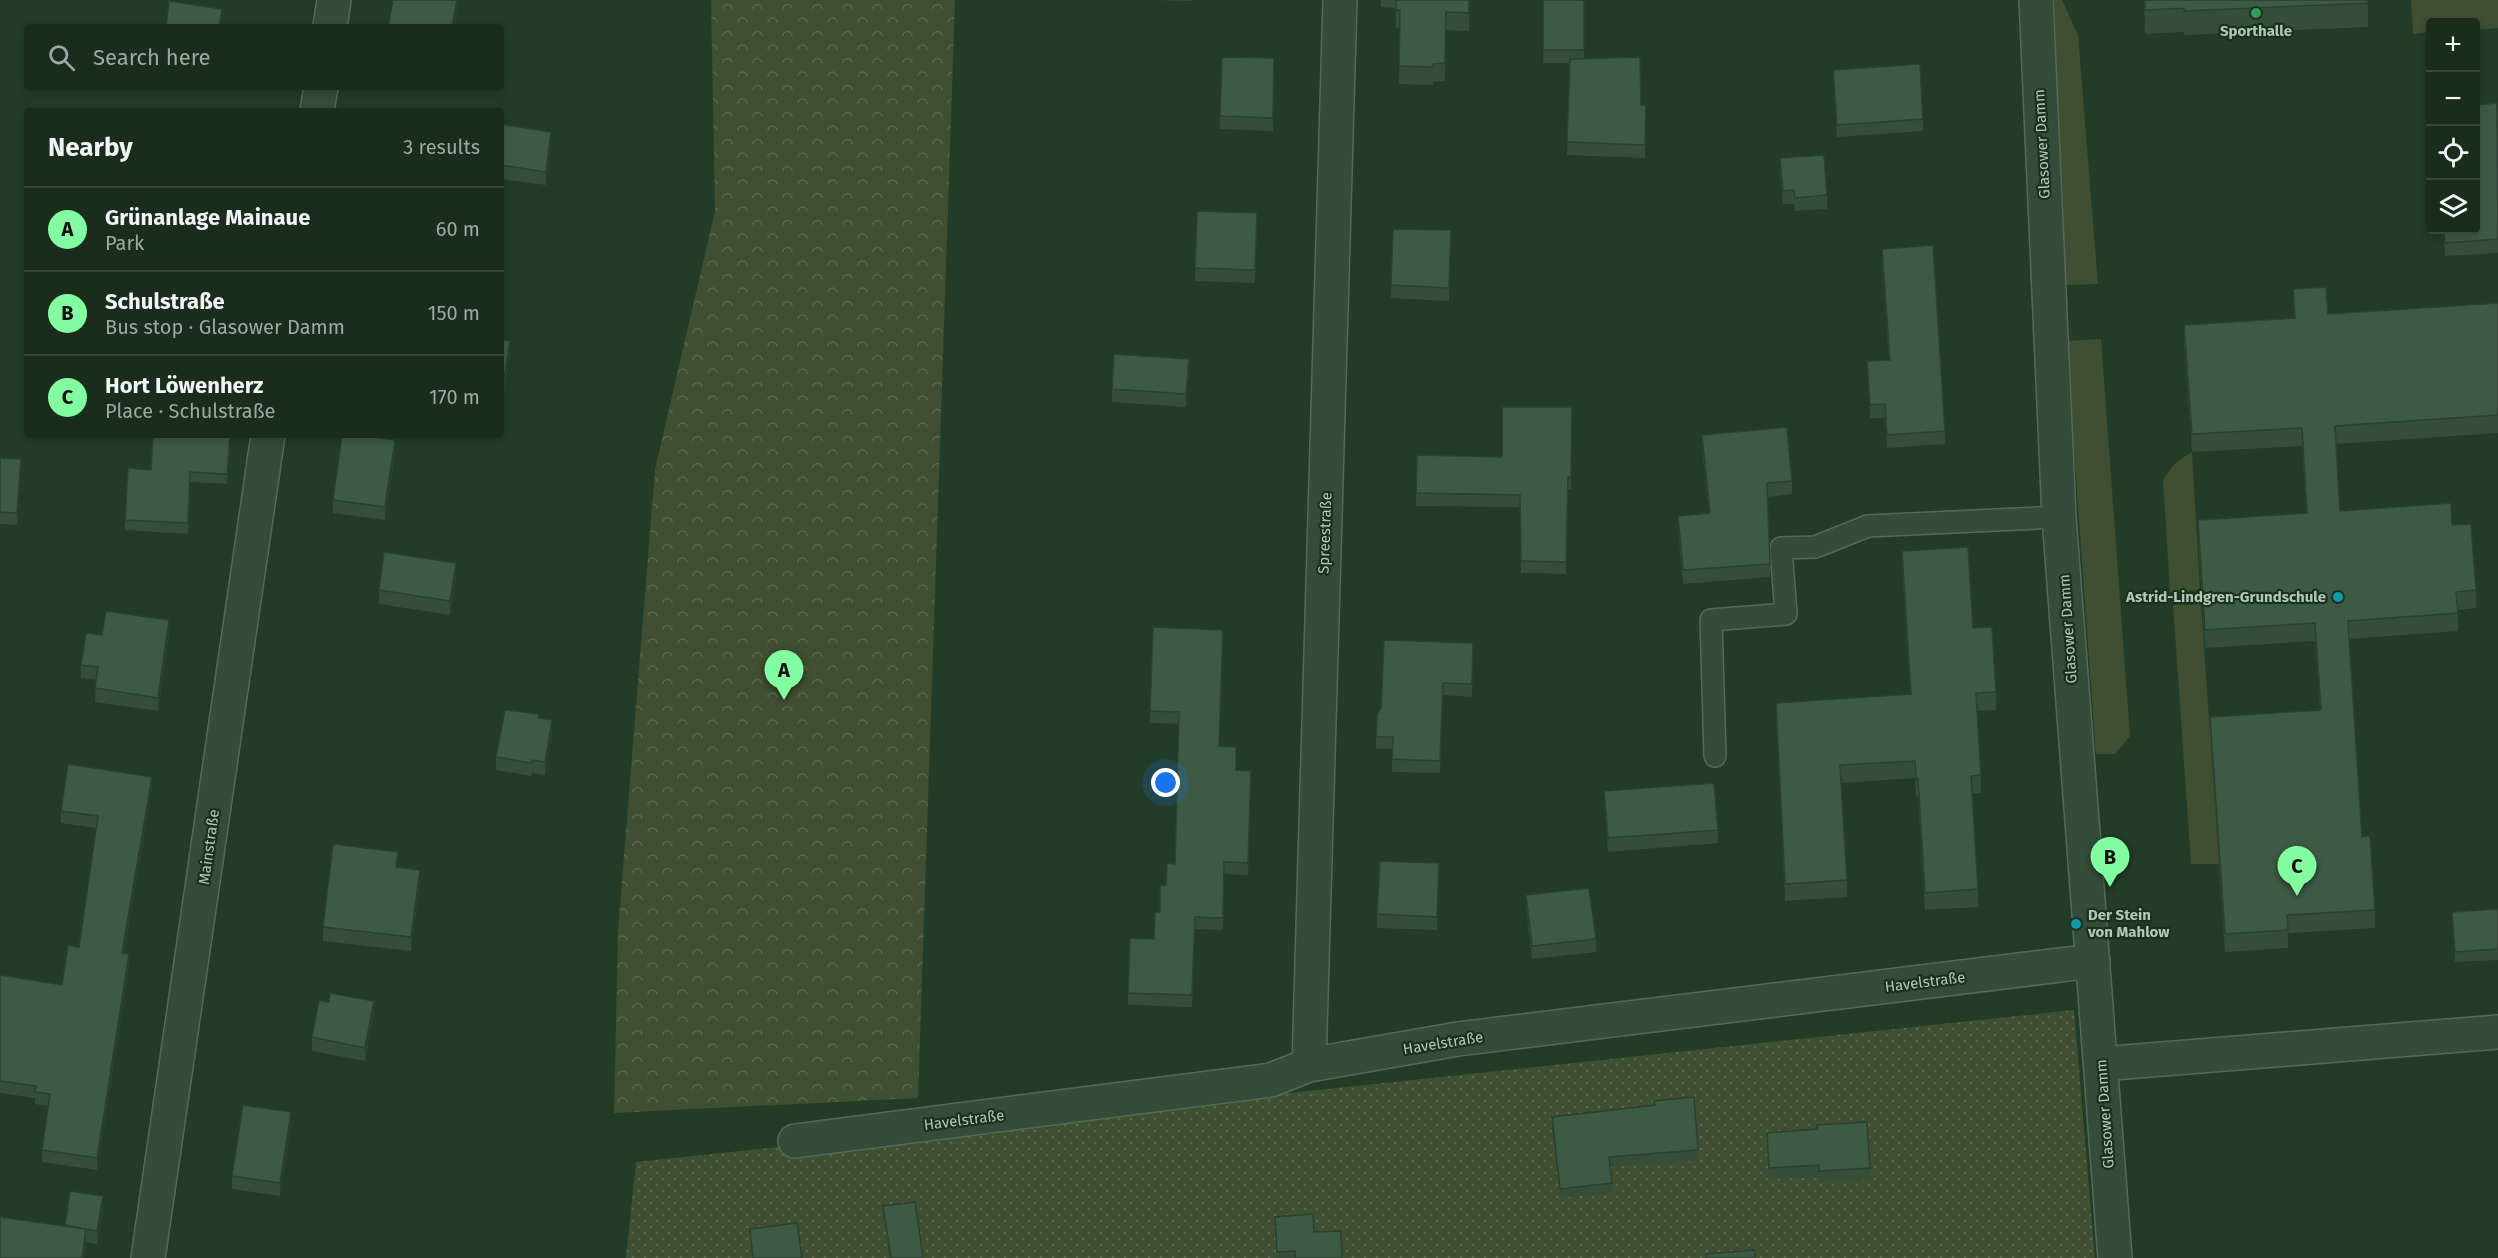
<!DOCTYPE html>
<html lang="en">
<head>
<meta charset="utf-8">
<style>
	:root { --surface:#1a2d1d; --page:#233526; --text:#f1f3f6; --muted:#9fa8a4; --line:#38493b; --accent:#82fba1 }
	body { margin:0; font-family:"Fira Sans",sans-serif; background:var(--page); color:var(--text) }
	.controls { position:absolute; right:18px; top:18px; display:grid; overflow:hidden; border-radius:6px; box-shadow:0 3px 9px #0003 }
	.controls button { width:54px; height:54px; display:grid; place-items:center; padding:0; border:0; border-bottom:2px solid var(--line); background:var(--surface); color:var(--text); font:30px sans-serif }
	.you { position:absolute; left:1166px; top:783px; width:21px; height:21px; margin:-15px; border:4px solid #fff; border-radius:50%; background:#1a73e8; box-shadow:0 0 0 9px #1a73e833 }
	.badge { display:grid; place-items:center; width:39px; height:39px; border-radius:50%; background:var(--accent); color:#111; font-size:20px; font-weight:700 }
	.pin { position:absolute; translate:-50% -50px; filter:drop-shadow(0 2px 3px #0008) }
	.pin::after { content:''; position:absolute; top:32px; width:21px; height:18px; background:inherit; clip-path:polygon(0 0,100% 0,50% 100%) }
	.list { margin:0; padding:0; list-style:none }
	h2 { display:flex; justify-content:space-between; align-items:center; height:78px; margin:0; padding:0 24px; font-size:26px }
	h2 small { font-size:20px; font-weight:400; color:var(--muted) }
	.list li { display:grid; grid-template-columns:39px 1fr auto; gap:18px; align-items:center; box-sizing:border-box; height:84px; padding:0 24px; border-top:2px solid var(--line) }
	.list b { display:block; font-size:22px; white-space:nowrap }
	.list p { margin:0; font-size:20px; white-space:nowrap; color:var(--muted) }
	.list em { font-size:20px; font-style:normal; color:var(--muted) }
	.icon { flex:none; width:33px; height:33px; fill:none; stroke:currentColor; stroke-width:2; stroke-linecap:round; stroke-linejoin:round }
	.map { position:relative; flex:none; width:2498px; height:1258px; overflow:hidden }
	.search { position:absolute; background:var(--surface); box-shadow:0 3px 9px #0003; left:24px; top:24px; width:480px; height:66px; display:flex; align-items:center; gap:15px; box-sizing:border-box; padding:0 21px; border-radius:6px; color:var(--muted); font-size:22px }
	.panel { position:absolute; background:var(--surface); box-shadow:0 3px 9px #0003; left:24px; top:108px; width:480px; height:330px; border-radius:6px }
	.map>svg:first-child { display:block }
	.grass { fill:#404e31 }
	.forest { fill:url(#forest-crowns) }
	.garden { fill:url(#garden-dots) }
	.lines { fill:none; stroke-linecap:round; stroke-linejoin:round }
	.service-casing { stroke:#546a59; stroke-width:24 }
	.minor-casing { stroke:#546a59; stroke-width:36 }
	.tertiary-casing { stroke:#546a59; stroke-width:36 }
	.service { stroke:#354c3a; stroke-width:21 }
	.minor { stroke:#354c3a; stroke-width:33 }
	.tertiary { stroke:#354c3a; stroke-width:33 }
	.wall { fill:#344e3a }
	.shaded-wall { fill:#2b4030 }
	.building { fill:#3d5b44; stroke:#2b4030; stroke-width:1.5 }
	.leisure-dot { fill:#2e9e5b; stroke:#1b3120; stroke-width:2 }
	.culture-dot { fill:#0f9aa8; stroke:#1b3120; stroke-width:2 }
	.labels { text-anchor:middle; stroke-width:4.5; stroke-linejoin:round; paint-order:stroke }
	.poi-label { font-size:15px; font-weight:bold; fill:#b1c8b6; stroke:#1b3120 }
	.street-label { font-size:15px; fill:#b1c8b6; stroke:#1b3120 }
</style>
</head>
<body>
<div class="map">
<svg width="2498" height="1258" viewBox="0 0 2498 1258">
	<defs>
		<pattern id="forest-crowns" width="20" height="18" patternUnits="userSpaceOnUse" patternTransform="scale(1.5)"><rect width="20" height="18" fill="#404e31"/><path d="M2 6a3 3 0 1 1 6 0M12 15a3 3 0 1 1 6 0" fill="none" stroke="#59664d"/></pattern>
		<pattern id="garden-dots" width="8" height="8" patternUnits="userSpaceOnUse" patternTransform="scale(1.5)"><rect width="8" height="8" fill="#404e31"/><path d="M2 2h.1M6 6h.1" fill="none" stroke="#59664d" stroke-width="1.8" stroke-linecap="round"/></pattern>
	</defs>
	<rect width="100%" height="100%" fill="#223c27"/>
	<path class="grass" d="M2054 0H2062L2078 35 2098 284 2063 285Z
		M2411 0H2498V28L2476 30V22H2430V32L2413 34Z
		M2101 339 2130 736 2115 754H2096L2066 341Z
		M2192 452 2200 590 2170 592 2163 481C2170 467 2178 460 2192 452Z
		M2201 604 2219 864H2191L2173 605Z"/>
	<path class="forest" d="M711 0H955L918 1098 614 1113 618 931 655 469 715 211Z"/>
	<path class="garden" d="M2074 1010 2095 1258H626L636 1162Z"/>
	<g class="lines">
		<g class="service-casing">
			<path id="service" d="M1715 756 1711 620 1786 614 1781 548 1815 547 1868 526 2059 517"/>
		</g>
		<g class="minor-casing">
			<path id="minor" d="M330 27 334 0
				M317 111 321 87
				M2101 1064 2498 1032
				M1309 1065 1340 0
				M795 1141 1271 1080 1309 1065 1458 1039 2093 961
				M148 1258 268 435"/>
		</g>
		<g class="tertiary-casing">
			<path id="tertiary" d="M2036 0 2059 517 2115 1258"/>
		</g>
		<use href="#service" class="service"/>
		<use href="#minor" class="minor"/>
		<use href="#tertiary" class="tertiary"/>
	</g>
	<path class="wall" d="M1154 0H1192V1Z
		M1381 0H1470L1469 31 1446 30 1445 81 1433 82V85L1399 84V28H1396V8L1381 7Z
		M1543 0H1584V59L1641 105 1646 118 1645 158 1567 155 1570 63H1543Z
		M2144 0H2368V27L2184 35V32L2145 34Z
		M1274 58 1273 131 1220 129V116Z
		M1833 70 1923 119V131L1837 137Z
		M2498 108V253L2445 256 2444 230 2436 231V230H2475Z
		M2427 109H2430V159L2427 122Z
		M501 124 551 145 546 185 501 179Z
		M1780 158 1827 195V209L1795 211 1794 204H1783L1780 172Z
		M1257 213 1255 283 1195 281V268Z
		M1451 243 1449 301 1391 298V285Z
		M1882 249 1945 431V444L1887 448 1885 418H1870L1867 361 1889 360 1882 263Z
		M2293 289 2328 314 2498 303V433L2336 444 2340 511 2452 525 2476 590V608L2458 610V631L2349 639 2362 837 2375 910V928L2288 933V948L2225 952 2210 735V717L2320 710 2315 641 2205 648 2198 538V520L2306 513 2302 446 2192 452 2184 343V325L2294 318Z
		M501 339 510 354 503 400H501Z
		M1189 372 1186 407 1112 402V389Z
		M1572 407 1571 489H1568L1566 574 1521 573 1520 507 1416 506 1417 455 1502 457Z
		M1702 435 1792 481V494L1767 497 1770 577 1683 584 1678 529V516L1709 513 1702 448Z
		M230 446 227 484 190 482 188 534 125 530V520L151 470Z
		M395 454 385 520 333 513V500Z
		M0 458 21 471 17 525 0 524Z
		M1902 551 1973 628 1996 692V710L1977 711 1981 775V793H1972L1978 889V907L1925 910 1918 797H1916L1915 778 1841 783 1847 880V897L1785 901 1776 720V703L1910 694 1902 568Z
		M456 577 450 615 379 604V590Z
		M1153 627 1220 746 1236 770 1251 783 1248 875 1224 874 1223 930 1195 929 1192 1007 1128 1005V993L1154 939 1166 885 1175 864 1179 724 1150 723Z
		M169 634 158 711 95 702 96 680 81 678V665L102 635Z
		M1473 643 1472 697 1443 695 1440 773 1392 772V749H1376V737Z
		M539 718 552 733 545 775 532 773 531 776 496 770V757Z
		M152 789 124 953 129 966 97 1170 42 1162V1150L48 1106 35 1104V1098L0 1093V975L62 985 79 947 96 828 61 823V811Z
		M1604 791 1718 830V843L1608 852 1604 804Z
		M398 867 420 883 411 951 323 941V927Z
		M1439 876 1437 930 1377 928V914Z
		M1526 895 1596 939V952L1532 959 1526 908Z
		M2498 909V960L2455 962 2452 912Z
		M374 1014 365 1061 312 1051V1037Z
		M1552 1117 1698 1150V1160L1611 1167 1612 1193 1560 1198 1552 1127Z
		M291 1125 280 1196 232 1189V1176Z
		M1767 1133 1870 1168V1179L1819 1182V1177L1769 1179Z
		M883 1206 923 1258H890L883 1213Z
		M103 1208 97 1244 86 1242 84 1258H0Z
		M1275 1223 1314 1232 1342 1258H1277Z"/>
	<path class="shaded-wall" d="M457 0H459L455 27H452Z
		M222 9 221 27H219Z
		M551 132V145L546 185V172Z
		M510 341V354L503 400V387Z
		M1189 359V372L1186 407V394Z
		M395 440V454L385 520V507Z
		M21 459V471L17 525V513Z
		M456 563V577L450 615V601Z
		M169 620V634L158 711V698Z
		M552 720V733L545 775V762Z
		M152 777V789L122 965V953Z
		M420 870V883L411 951V937Z
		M129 954V966L97 1170V1158Z
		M374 1001V1014L365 1061V1048Z
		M291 1112V1125L280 1196V1183Z
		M103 1196V1208L97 1244V1231Z
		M86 1229V1242L84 1258H82Z"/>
	<path class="building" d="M393 0H457L452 27H388Z
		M1396 0H1469V13L1446 12 1445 63 1433 64V67L1399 66 1400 10H1396Z
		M1543 0H1584V50H1543Z
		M2145 0H2368V3L2184 11V8L2145 10Z
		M169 1 222 9 219 27H166Z
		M1222 57 1274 58 1273 118 1220 116Z
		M1640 57 1641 105H1646L1645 145 1567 142 1570 59Z
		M1920 64 1923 119 1837 125 1833 70Z
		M2497 103 2498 239 2445 243 2444 230H2475V105Z
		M2427 109H2430V146Z
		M501 124 551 132 546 172 501 165Z
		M1824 155 1827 195 1795 198 1794 190 1783 191 1780 158Z
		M1197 211 1257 213 1255 270 1195 268Z
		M1393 229 1451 230 1449 288 1391 285Z
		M1933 245 1945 431 1887 435 1885 404 1870 405 1867 361 1890 360 1882 249Z
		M2326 287 2328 314 2498 303V415L2335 426 2340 511 2451 503 2452 525 2471 524 2476 590 2456 592 2458 613 2348 621 2362 837 2370 836 2375 910 2287 915 2288 930 2225 934 2210 717 2321 710 2315 623 2205 630 2198 520 2307 513 2302 428 2192 434 2184 325 2295 318 2293 289Z
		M501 339 510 341 503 387H501Z
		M1114 354 1189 359 1186 394 1112 389Z
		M1502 407H1572L1571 477H1568L1566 562 1521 561 1520 495 1416 493 1417 455 1502 457Z
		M1787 427 1792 481 1767 483 1770 564 1683 570 1678 516 1710 513 1702 435Z
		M153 435H230L227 474 190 472 188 523 125 520 128 468 151 470Z
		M342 435H360L395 440 385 507 333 500Z
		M0 458 21 459 17 513 0 512Z
		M1968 547 1973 628 1992 627 1996 692 1976 693 1981 775 1971 776 1978 889 1925 893 1918 779H1916L1915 761 1840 765 1847 880 1785 884 1776 703 1911 694 1902 551Z
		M384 552 456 563 450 601 379 590Z
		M106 611 169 620 158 698 95 688 98 667 81 665 86 633 102 635Z
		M1153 627 1223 630 1219 746 1236 747V770L1251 771 1248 863 1224 862 1223 918 1195 917 1192 995 1128 993 1130 938 1154 939 1155 912H1160V885H1166L1167 863 1175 864 1179 712 1150 711Z
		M1384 640 1473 643 1472 684 1443 683 1440 761 1392 759 1393 737H1376L1377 714 1381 708Z
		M505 710 539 714 538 718 552 720 545 762 532 760 531 763 496 757Z
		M68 764 152 777 122 953 129 954 97 1158 42 1150 50 1094 35 1092 36 1086 0 1081V975L62 985 68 945 79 947 98 816 61 811Z
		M1714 783 1718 830 1608 838 1604 791Z
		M333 844 398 852 396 867 420 870 411 937 323 927Z
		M1380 861 1439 863 1437 917 1377 914Z
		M1589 888 1596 939 1532 946 1526 895Z
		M2498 909V949L2455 952 2452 912Z
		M330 993 374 1001 365 1048 312 1037 319 1000 329 1002Z
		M1694 1097 1698 1150 1609 1157 1612 1183 1560 1189 1552 1117 1655 1105 1654 1101Z
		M243 1105 291 1112 280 1183 232 1176Z
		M1867 1122 1870 1168 1819 1171V1165L1769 1168 1767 1133 1817 1129V1125Z
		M70 1191 103 1196 97 1231 86 1229 82 1258H0V1217L85 1229 65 1225Z
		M915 1202 923 1258H891L883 1206Z
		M1313 1214 1314 1232 1341 1231 1342 1258H1295V1251L1277 1252 1275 1217Z
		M797 1223 802 1258H753L750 1229Z
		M1755 1250V1258H1706V1254Z"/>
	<circle class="leisure-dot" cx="2256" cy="13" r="6"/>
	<g class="culture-dot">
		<circle cx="2338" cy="597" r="6"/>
		<circle cx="2076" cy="924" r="6"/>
	</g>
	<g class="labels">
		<g class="poi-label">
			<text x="2256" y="36">Sporthalle</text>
			<text x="2326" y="602" text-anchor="end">Astrid-Lindgren-Grundschule</text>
			<text x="2088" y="920" text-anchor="start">Der Stein<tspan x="2088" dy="17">von Mahlow</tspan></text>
		</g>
		<g class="street-label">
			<text transform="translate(2042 144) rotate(-93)" y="5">Glasower Damm</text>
			<text transform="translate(1325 533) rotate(-88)" y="5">Spreestraße</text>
			<text transform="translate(2068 629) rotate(-94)" y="5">Glasower Damm</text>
			<text transform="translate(209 847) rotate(-82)" y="5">Mainstraße</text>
			<text transform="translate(1925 982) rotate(-7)" y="5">Havelstraße</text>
			<text transform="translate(1443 1043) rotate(-9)" y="5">Havelstraße</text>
			<text transform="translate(2105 1114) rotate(-94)" y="5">Glasower Damm</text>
			<text transform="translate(964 1120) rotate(-7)" y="5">Havelstraße</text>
		</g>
	</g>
</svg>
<div class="controls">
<button>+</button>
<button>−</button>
<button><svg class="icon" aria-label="locate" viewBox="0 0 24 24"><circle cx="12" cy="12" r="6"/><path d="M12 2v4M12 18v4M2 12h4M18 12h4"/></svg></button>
<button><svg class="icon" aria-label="layers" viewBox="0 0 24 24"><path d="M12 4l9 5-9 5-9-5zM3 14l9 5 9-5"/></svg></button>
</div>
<div class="you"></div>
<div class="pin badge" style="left:784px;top:700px">A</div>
<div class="pin badge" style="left:2110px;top:887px">B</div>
<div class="pin badge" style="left:2297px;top:896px">C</div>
<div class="search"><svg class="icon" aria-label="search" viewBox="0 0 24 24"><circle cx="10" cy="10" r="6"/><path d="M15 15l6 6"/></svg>Search here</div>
<section class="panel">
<h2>Nearby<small>3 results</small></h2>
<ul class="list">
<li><span class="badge">A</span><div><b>Grünanlage Mainaue</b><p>Park</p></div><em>60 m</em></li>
<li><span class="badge">B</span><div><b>Schulstraße</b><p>Bus stop · Glasower Damm</p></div><em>150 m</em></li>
<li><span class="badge">C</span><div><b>Hort Löwenherz</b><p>Place · Schulstraße</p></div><em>170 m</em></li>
</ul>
</section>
</div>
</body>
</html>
